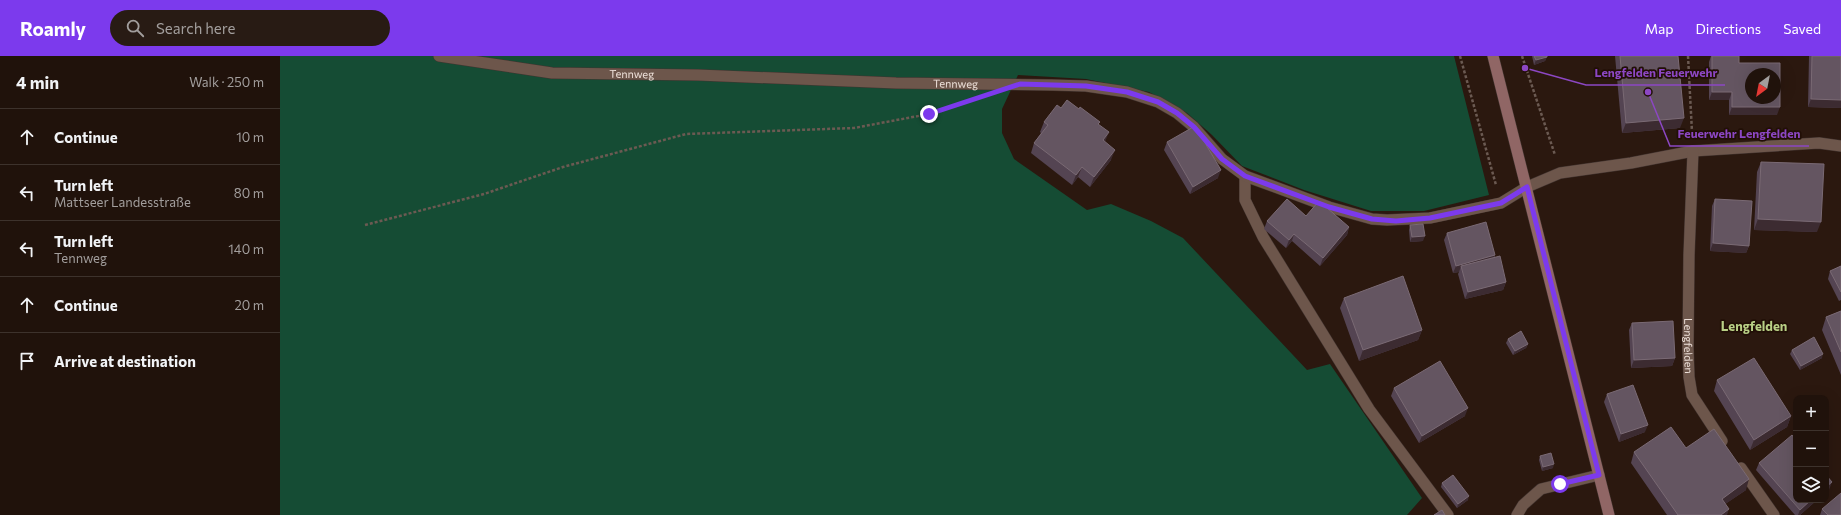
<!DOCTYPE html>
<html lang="en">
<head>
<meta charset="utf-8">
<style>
	:root { --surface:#20120b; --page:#281b14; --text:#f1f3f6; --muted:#a29e9d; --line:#3d322c; --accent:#7c3aed }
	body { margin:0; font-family:Commissioner,sans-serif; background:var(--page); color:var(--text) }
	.controls { position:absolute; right:12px; bottom:12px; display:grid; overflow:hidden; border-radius:8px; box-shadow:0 4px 16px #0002 }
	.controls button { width:36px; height:36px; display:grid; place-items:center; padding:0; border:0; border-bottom:1px solid var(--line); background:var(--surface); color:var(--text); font:20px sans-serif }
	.compass { position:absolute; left:1465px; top:12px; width:36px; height:36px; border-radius:50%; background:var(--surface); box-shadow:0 4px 16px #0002; rotate:212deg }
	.stop { position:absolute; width:12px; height:12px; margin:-9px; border:3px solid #7c3aed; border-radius:50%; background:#fff }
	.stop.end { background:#7c3aed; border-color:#fff; box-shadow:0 1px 4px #0008 }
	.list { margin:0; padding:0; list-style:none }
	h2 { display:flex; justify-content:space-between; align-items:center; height:52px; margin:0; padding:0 16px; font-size:17px }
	h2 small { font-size:13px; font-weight:400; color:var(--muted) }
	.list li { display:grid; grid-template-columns:26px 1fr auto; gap:12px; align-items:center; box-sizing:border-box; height:56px; padding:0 16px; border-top:1px solid var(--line) }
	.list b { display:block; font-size:15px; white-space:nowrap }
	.list p { margin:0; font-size:13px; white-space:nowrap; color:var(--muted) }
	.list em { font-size:13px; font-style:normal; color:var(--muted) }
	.icon { flex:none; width:22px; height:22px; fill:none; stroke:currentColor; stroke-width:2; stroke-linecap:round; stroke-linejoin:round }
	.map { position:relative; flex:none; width:1561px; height:459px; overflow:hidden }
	header { display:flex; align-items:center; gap:24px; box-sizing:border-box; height:56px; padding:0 20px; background:var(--accent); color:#fff }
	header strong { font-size:19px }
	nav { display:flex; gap:22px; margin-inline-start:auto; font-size:14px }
	.search { width:280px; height:36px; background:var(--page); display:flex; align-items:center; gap:10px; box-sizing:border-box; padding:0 14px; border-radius:22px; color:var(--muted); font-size:15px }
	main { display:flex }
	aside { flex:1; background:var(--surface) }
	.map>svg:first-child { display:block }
	.green { fill:#154c34 }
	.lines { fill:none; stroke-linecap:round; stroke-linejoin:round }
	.service-casing { stroke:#423430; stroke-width:12 }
	.minor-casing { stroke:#423430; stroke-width:12 }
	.secondary-casing { stroke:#423430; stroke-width:12 }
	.path { stroke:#6b5a52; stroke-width:2.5; stroke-dasharray:3 2; stroke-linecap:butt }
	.service { stroke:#6d564b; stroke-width:11 }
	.minor { stroke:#6d564b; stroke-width:11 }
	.secondary { stroke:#906665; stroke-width:11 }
	.wall { fill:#544452 }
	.shaded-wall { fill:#3c2b31 }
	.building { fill:#645561; stroke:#7a6a74; fill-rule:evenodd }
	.route { stroke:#7c3aed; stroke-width:5 }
	.labels { text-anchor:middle; stroke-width:3.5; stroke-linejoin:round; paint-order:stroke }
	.street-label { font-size:11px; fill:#ede0d9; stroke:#210f06 }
	.quarter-label { font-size:13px; font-weight:bold; fill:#b9d086; stroke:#210f06 }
	.leader { fill:none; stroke:#8c47c3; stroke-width:1.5 }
	.callout-dot { fill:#8c47c3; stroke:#210f06; stroke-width:1.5 }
	.callout-label { font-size:12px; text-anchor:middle; font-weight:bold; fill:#8c47c3; stroke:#210f06; stroke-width:3.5; stroke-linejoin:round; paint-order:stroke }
</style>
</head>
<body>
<header>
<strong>Roamly</strong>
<div class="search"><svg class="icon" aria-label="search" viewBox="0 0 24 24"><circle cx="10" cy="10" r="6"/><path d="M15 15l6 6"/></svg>Search here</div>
<nav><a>Map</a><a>Directions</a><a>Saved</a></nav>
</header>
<main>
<aside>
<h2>4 min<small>Walk · 250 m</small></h2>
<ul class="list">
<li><svg class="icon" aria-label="ahead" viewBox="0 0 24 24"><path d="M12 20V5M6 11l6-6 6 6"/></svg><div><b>Continue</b></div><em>10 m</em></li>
<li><svg class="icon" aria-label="left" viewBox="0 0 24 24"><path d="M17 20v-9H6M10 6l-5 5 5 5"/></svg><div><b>Turn left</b><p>Mattseer Landesstraße</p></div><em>80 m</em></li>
<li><svg class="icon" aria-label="left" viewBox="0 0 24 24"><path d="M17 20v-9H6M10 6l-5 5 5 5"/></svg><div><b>Turn left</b><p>Tennweg</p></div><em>140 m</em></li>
<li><svg class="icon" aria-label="ahead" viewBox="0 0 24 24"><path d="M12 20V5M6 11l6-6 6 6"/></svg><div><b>Continue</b></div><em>20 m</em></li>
<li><svg class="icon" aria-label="arrive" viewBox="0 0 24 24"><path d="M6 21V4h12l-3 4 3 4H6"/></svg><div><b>Arrive at destination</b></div></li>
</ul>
</aside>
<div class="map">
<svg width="1561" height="459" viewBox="0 0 1561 459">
	<rect width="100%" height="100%" fill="#2b180f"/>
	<path class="green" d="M0 0H1174L1209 139 1144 155H1091L1024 134 962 110 932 79 907 57 869 36 806 23 738 19 722 53V77L734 103 807 154 831 148 871 165 903 182 1027 314 1050 308 1142 442 1127 459H0Z"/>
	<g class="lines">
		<g class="service-casing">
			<path id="service" d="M965 120V144L983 181 1089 353 1168 459
				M1237 459 1243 449 1261 433 1319 419"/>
		</g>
		<g class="minor-casing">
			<g id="minor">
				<path id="s1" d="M159 0 272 17 418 19 616 27 772 29 806 30 847 36 878 46 897 57 914 71 942 103 965 120 1049 151 1092 163 1107 164 1150 162 1221 147 1247 131 1280 117 1351 107 1413 95 1539 87 1561 90"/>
				<path id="s2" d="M1413 95 1409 199 1408 292 1409 321 1412 339 1442 385"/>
				<path d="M1461 412 1494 459"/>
			</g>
		</g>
		<g class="secondary-casing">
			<path id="secondary" d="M1213 0 1329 459"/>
		</g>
		<path class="path" d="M1180 0 1216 129
			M1242 0 1275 99
			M1408 0 1412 76
			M85 169 204 138 283 111 406 78 574 72 649 58 679 48"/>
		<use href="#service" class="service"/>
		<use href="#minor" class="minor"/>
		<use href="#secondary" class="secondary"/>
	</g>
	<path class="wall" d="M1252 0H1267L1265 5 1254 9Z
		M1335 0H1398L1400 72 1342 77Z
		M1431 0H1459V7L1497 59H1449V44H1429V6Z
		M1529 0H1561V52L1528 51Z
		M781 52 819 69 831 104 810 131 798 121 792 129 751 97 754 87 761 77 760 76 764 66Z
		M887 86 938 122 910 138 884 94Z
		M1481 106 1537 176 1474 174 1477 116Z
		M1435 143 1469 190 1466 197 1430 195 1432 150Z
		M1026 160 1069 171 1067 179 1040 210 1012 185 1006 192 984 173 987 165Z
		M1130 169 1143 185 1130 186 1129 174Z
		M1167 177 1215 199V201L1226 226 1223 234 1185 243 1178 218 1179 216 1173 217 1164 184Z
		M1561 210V244L1559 245 1548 223 1550 215Z
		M1064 242 1142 274 1138 284 1079 305 1060 252Z
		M1561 255V319L1542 274 1546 261Z
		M1352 267 1395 302 1392 310 1351 312 1349 274Z
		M1228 283 1248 288 1246 292 1233 299 1226 287Z
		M1512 294 1542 302 1520 314 1510 298Z
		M1437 324 1511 360 1507 371 1470 394 1434 335Z
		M1114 332 1185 360 1139 387 1111 340Z
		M1327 338 1365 376 1339 386 1324 346Z
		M1406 392 1466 434 1445 448 1447 459H1387L1351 407 1354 396Z
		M1260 400 1273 412 1262 415 1259 404Z
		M1479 407 1537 444 1520 459H1515L1476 414Z
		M1162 427 1188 444 1177 452 1161 431Z
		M1542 453 1561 459H1540Z"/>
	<path class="shaded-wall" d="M1267 1 1265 5 1254 9 1256 4Z
		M1432 36H1452L1449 44H1429Z
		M1531 43 1561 44V52L1528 51Z
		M1452 51H1500L1497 59H1449Z
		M1404 62 1400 72 1342 77 1346 67Z
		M829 76 825 86 823 84Z
		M835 94 831 104 810 131 814 121Z
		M802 111 798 121 792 129 796 119Z
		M941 114 938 122 910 138 913 131Z
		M1478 163 1541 166 1537 176 1474 174Z
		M1069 171 1067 179 1040 210 1043 202Z
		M1014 178 1012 185 1006 192 1009 184Z
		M1145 180 1143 185 1130 186 1132 181Z
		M1433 187 1469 190 1466 197 1430 195Z
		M1215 199 1213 207 1181 210 1179 216 1173 217 1176 210Z
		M1226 226 1223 234 1185 243 1188 236Z
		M1142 274 1138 284 1079 305 1083 294Z
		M1248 288 1246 292 1233 299 1235 295Z
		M1543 298 1542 302 1520 314 1521 310Z
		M1395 302 1392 310 1351 312 1354 304Z
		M1188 352 1185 360 1139 387 1142 380Z
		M1511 360 1507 371 1470 394 1474 384Z
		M1368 369 1365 376 1339 386 1341 378Z
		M1274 408 1273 412 1262 415 1263 411Z
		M1469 423 1466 434 1438 453 1442 443Z
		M1552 426 1549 434 1546 437V431Z
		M1189 440 1188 444 1177 452 1178 448Z
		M1531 444H1537L1520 459H1518L1520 454Z
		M1449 453 1447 459H1441Z"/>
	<path class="building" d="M1254 0H1267V1L1256 4Z
		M1340 0H1398L1404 62 1346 67Z
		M1432 0H1459V7H1500V51H1452V36H1432ZM1471 18H1495V42H1471Z
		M1532 0H1561V44L1531 43Z
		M787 44 799 53 800 51 820 66 818 68 829 76 823 84 835 94 814 121 802 111 796 119 754 87 768 69 764 66 777 49 781 52Z
		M915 70 941 114 913 131 887 86Z
		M1481 106 1544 108 1541 166 1478 163Z
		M1007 143 1026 160 1039 145 1069 171 1043 202 1014 178 1009 184 987 165Z
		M1435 143 1472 145 1469 190 1433 187Z
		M1206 166 1215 199 1176 210 1167 177Z
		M1143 168 1145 180 1132 181 1130 169Z
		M1220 200 1226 226 1188 236 1181 210Z
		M1561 210V236L1550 215Z
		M1123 220 1142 274 1083 294 1064 242Z
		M1561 255V296L1546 261Z
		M1393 265 1395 302 1354 304 1352 267Z
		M1241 275 1248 288 1235 295 1228 283Z
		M1534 281 1543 298 1521 310 1512 294Z
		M1474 302 1511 360 1474 384 1437 324Z
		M1160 305 1188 352 1142 380 1114 332Z
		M1353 329 1368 369 1341 378 1327 338Z
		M1391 371 1406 392 1434 373 1469 423 1442 443 1449 453 1441 459H1398L1354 396Z
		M1512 379 1516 384V444H1531L1520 454 1479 407Z
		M1271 397 1274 408 1263 411 1260 400Z
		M1173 419 1189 440 1178 448 1162 427Z
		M1546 419 1552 426 1546 431Z
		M1561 437V459H1548L1542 453Z
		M1162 454 1165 459H1154Z"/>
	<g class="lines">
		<path class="route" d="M649 58 740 28 806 30 847 36 878 46 897 57 914 71 942 103 965 120 1049 151 1092 163 1116 165 1150 162 1221 147 1247 131 1319 419 1280 428"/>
	</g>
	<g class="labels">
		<g class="street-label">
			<text dy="4" stroke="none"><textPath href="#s1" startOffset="194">Tennweg</textPath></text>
			<text dy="4" stroke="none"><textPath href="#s1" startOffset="518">Tennweg</textPath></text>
			<text dy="4" stroke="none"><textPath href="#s2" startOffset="195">Lengfelden</textPath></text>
		</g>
		<g class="quarter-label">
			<text x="1474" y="275">Lengfelden</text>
		</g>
	</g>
	<path class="leader" d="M1245 12L1306 29H1445M1368 36L1390 90H1529"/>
	<g class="callout-dot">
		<circle cx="1245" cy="12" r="4"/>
		<circle cx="1368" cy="36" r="4"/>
	</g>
	<g class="callout-label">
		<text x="1376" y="21">Lengfelden Feuerwehr</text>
		<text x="1459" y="82">Feuerwehr Lengfelden</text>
	</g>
</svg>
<div class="controls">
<button>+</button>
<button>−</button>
<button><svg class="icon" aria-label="layers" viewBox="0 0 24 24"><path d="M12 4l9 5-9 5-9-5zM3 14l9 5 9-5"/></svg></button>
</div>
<svg class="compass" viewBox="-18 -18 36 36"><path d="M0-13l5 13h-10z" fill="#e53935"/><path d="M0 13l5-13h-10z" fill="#a29e9d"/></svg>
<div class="stop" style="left:1280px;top:428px"></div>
<div class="stop end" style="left:649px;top:58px"></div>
</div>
</main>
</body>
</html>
